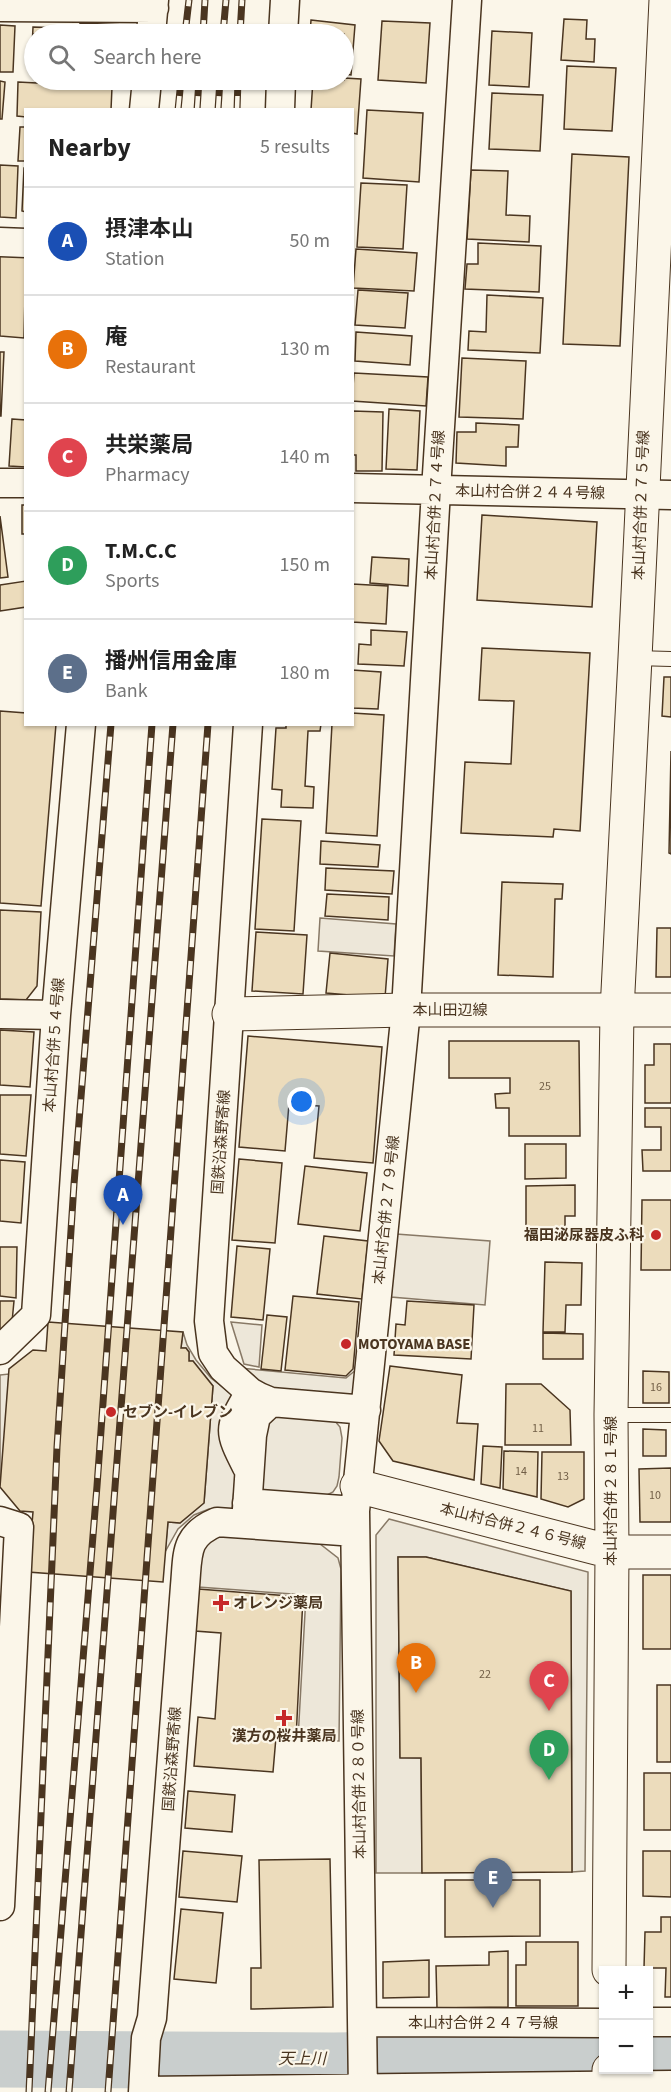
<!DOCTYPE html>
<html lang="en">
<head>
<meta charset="utf-8">
<style>
	:root { --surface:#fff; --page:#f2f2f2; --text:#222; --muted:#767676; --line:#e0e0e0; --accent:#1a73e8 }
	body { margin:0; font-family:"Source Sans 3","Noto Sans JP",sans-serif; background:var(--page); color:var(--text) }
	.controls { position:absolute; right:18px; bottom:18px; display:grid; overflow:hidden; border-radius:0px; box-shadow:0 2px 4px #0004 }
	.controls button { width:54px; height:54px; display:grid; place-items:center; padding:0; border:0; border-bottom:2px solid var(--line); background:var(--surface); color:var(--text); font:30px sans-serif }
	.you { position:absolute; left:302px; top:1102px; width:21px; height:21px; margin:-15px; border:4px solid #fff; border-radius:50%; background:#1a73e8; box-shadow:0 0 0 9px #1a73e833 }
	.badge { display:grid; place-items:center; width:39px; height:39px; border-radius:50%; background:var(--accent); color:#fff; font-size:20px; font-weight:700 }
	.pin { position:absolute; translate:-50% -50px; filter:drop-shadow(0 2px 3px #0008) }
	.pin::after { content:''; position:absolute; top:32px; width:21px; height:18px; background:inherit; clip-path:polygon(0 0,100% 0,50% 100%) }
	.list { margin:0; padding:0; list-style:none }
	h2 { display:flex; justify-content:space-between; align-items:center; height:78px; margin:0; padding:0 24px; font-size:26px }
	h2 small { font-size:20px; font-weight:400; color:var(--muted) }
	.list li { display:grid; grid-template-columns:39px 1fr auto; gap:18px; align-items:center; box-sizing:border-box; height:108px; padding:0 24px; border-top:2px solid var(--line) }
	.list b { display:block; font-size:22px; white-space:nowrap }
	.list p { margin:0; font-size:20px; white-space:nowrap; color:var(--muted) }
	.list em { font-size:20px; font-style:normal; color:var(--muted) }
	.icon { flex:none; width:33px; height:33px; fill:none; stroke:currentColor; stroke-width:2; stroke-linecap:round; stroke-linejoin:round }
	.map { position:relative; flex:none; width:671px; height:2092px; overflow:hidden }
	.search { position:absolute; background:var(--surface); box-shadow:0 2px 4px #0004; left:24px; top:24px; width:330px; height:66px; display:flex; align-items:center; gap:15px; box-sizing:border-box; padding:0 21px; border-radius:33px; color:var(--muted); font-size:22px }
	.panel { position:absolute; background:var(--surface); box-shadow:0 2px 4px #0004; left:24px; top:108px; width:330px; height:618px; border-radius:0px }
	.map>svg:first-child { display:block }
	.parking { fill:#ede7d9; stroke:#887966; stroke-width:1.5 }
	.lines { fill:none; stroke-linecap:round; stroke-linejoin:round }
	.river { stroke:#c9cecd; stroke-width:57 }
	.building { fill:#ecdcbc; stroke:#4a3520; stroke-width:1.5 }
	.service-casing { stroke:#4a3520; stroke-width:16 }
	.minor-casing { stroke:#4a3520; stroke-width:31 }
	.tertiary-casing { stroke:#4a3520; stroke-width:35 }
	.service { stroke:#fbf6e9; stroke-width:14 }
	.minor { stroke:#fbf6e9; stroke-width:28 }
	.tertiary { stroke:#fbf6e9; stroke-width:33 }
	.rail-casing { stroke:#4a3520; stroke-width:7 }
	.rail { stroke:#fbf6e9; stroke-width:4.5; stroke-dasharray:14; stroke-linecap:butt }
	.poi-dot { fill:#c62828; stroke:#fbf6e9; stroke-width:2 }
	.labels { text-anchor:middle; stroke-width:4.5; stroke-linejoin:round; paint-order:stroke }
	.number-label { font-size:12px; fill:#725f47 }
	.street-label { font-size:15px; fill:#4a3520; stroke:#fbf6e9 }
	.poi-label { font-size:15px; font-weight:bold; fill:#4a3520; stroke:#fbf6e9; text-anchor:start }
	.water-label { font-size:16px; font-style:italic; fill:#4a3520; stroke:#fbf6e9 }
</style>
</head>
<body>
<div class="map">
<svg width="671" height="2092" viewBox="0 0 671 2092">
	<rect width="100%" height="100%" fill="#fbf6e9"/>
	<path class="parking" d="M320 918 396 924 394 956 318 951Z
		M396 1234 490 1241 485 1305 391 1297Z
		M231 1322 262 1325 259 1367 244 1364Z
		M183 1332 187 1345 196 1360 211 1378 235 1397 236 1471 232 1509H209L194 1515 178 1529 165 1552 168 1522 180 1523 204 1503 213 1386 193 1361H189V1352L186 1348H181Z
		M239 1368 346 1378 357 1369 353 1397 273 1392Z
		M9 1374 3 1463 0 1487V1375Z
		M279 1414 334 1420 340 1427 342 1438 339 1477 337 1486 333 1492 327 1495 267 1494 262 1489 267 1424Z
		M389 1519 588 1572 585 1871 572 1872 571 1591 426 1557H398L400 1757 421 1758 422 1873H376V1535Z
		M210 1534 320 1544 338 1558 341 1569 339 1741 298 1739 306 1595 198 1587 200 1546Z"/>
	<g class="lines">
		<path class="river" d="M648 2056H671
			M0 2059 333 2061 604 2057"/>
	</g>
	<path class="building" d="M564 19 587 20 586 39H595L594 62 561 60Z
		M311 20 355 25 351 75 344 74V34H310Z
		M382 21 430 23 426 83 378 80Z
		M80 23 125 25 124 34H80Z
		M0 25 15 26 13 72H0Z
		M33 27 64 28V34H34V70H31Z
		M492 31 532 33 529 87 489 85Z
		M567 66 616 68 612 131 564 129Z
		M344 78 361 79 357 134 352 133V110H311L313 80H344Z
		M0 81 5 82 2 119H0Z
		M18 82 112 87 111 110H26V117L17 116Z
		M492 93 543 95 540 151 489 149Z
		M367 110 423 113 419 182 363 178Z
		M20 127H26V161H18Z
		M572 154 629 157 620 346 563 344Z
		M0 165 18 166 16 218 0 217Z
		M24 168H26V212L22 211Z
		M471 170 508 171 506 215 530 216 529 242 467 239Z
		M361 183 407 185 403 249 357 247Z
		M478 243 541 246 539 292 465 289 467 264H478Z
		M356 249 417 253 414 291 353 288Z
		M0 252 26 254 24 338 0 336Z
		M358 290 408 293 405 328 355 325Z
		M487 295 543 298 540 353 468 350 469 331 486 332Z
		M356 332 412 336 410 365 355 361Z
		M0 352H4L1 416H0Z
		M462 358 526 361 523 419 459 417Z
		M354 373 428 377 426 406 352 401Z
		M389 409 420 411 417 470 386 469Z
		M352 411 383 412 382 471H356V455H352Z
		M12 419 26 420V467L9 466Z
		M476 423 519 425 518 447H506V466L456 463 457 432H476Z
		M22 505H26V534H22Z
		M482 515 597 522 592 607 477 600Z
		M0 516 8 577 0 578Z
		M372 557 409 559 408 586 370 583Z
		M26 581V607L0 611V585Z
		M352 584 388 586 386 624 352 622Z
		M371 630 407 632 404 666 358 664 359 644 371 645Z
		M482 648 590 653 580 831 554 829 553 837 461 833 465 762 511 764 514 701 479 700Z
		M352 670 381 672 378 709 352 708Z
		M664 677H671V717L662 716Z
		M0 711 26 713V724H56L41 906 0 903Z
		M352 713 384 715 377 836 326 833 332 724H352Z
		M286 724H321L320 731H308L305 786 314 787 313 808 281 807 282 790 272 789 276 728H286Z
		M671 751V854L669 853Z
		M262 819 301 821 294 931 255 929Z
		M321 841 380 845 378 867 320 864Z
		M326 868 394 871 392 894 325 890Z
		M502 882 563 884 562 899H555L553 977 498 975Z
		M327 894 389 897 388 920 325 916Z
		M0 910 41 912 37 986 26 1000 0 999Z
		M657 928H671V977H656Z
		M256 932 307 935 303 994 252 991Z
		M330 953 388 959 385 998 326 993Z
		M0 1030 34 1032 30 1087 0 1085Z
		M248 1036 382 1047 373 1163 314 1158 319 1106 289 1104 285 1151 239 1147Z
		M449 1041H579L580 1136H509V1108H496L495 1094 510 1093V1078H449Z
		M654 1044H671V1103H645V1065H654Z
		M0 1095H31L26 1156 0 1154Z
		M645 1108H671V1171H643L642 1150H661V1127H645Z
		M525 1144H566V1178L525 1179Z
		M239 1159 282 1163 275 1243 232 1240Z
		M0 1160 25 1162 21 1223 0 1221Z
		M305 1166 367 1173 360 1231 298 1224Z
		M575 1185V1216H565V1231H526V1186Z
		M642 1200H671V1270H641Z
		M324 1236 368 1241 362 1299 317 1294Z
		M237 1246 270 1249 263 1320 231 1317Z
		M0 1247H17L16 1298 0 1296Z
		M545 1262 582 1263 581 1305H566L565 1332H543Z
		M293 1296 359 1302 353 1369 346 1376 285 1370Z
		M0 1301H14L12 1322 0 1335Z
		M407 1301 474 1305 471 1359 394 1355 396 1324 405 1325Z
		M267 1315 287 1317 281 1371 261 1369Z
		M48 1322 183 1332 181 1348H186L189 1352V1361H193L213 1386 204 1503 180 1523 168 1522 163 1582 28 1572 33 1512 20 1511 0 1487 9 1369 33 1350 46 1351Z
		M543 1333 583 1334V1359H543Z
		M390 1366 462 1375 457 1423 478 1424 474 1480 393 1461 379 1441Z
		M643 1371 669 1372V1403H643Z
		M506 1384H541L570 1410 571 1445H505Z
		M643 1429 666 1430V1456H643Z
		M483 1446 502 1447 500 1488 481 1484Z
		M504 1451 538 1452 537 1497 503 1489Z
		M542 1452H584V1499L568 1507 541 1499Z
		M671 1468V1522H640L639 1469Z
		M398 1557H426L571 1591 572 1872 422 1873 421 1758H400Z
		M643 1575H671V1649H643Z
		M198 1589 303 1597 296 1739 276 1737 273 1772 194 1766 198 1717 215 1719 221 1633 195 1631Z
		M657 1685H671V1762H657Z
		M644 1773H671V1830H644Z
		M188 1791 235 1795 232 1832 185 1828Z
		M183 1851 242 1856 237 1902 179 1897Z
		M643 1851H671V1897L643 1896Z
		M330 1859 333 2007 251 2009V1968H261L259 1860Z
		M445 1880H540V1936L445 1937Z
		M181 1909 223 1913 216 1983 174 1979Z
		M661 1917H671V1997H665L666 1968H644L645 1932H661Z
		M526 1942H578V2006H516V1965H526Z
		M508 1951V2007L437 2008 436 1966 489 1965V1952Z
		M429 1960V1997L383 1998V1962Z"/>
	<g class="lines">
		<g class="service-casing">
			<path id="service" d="M635 658 671 659
				M611 1415H671"/>
		</g>
		<g class="minor-casing">
			<path id="minor" d="M0 7 154 8
				M151 34 154 0
				M283 34 285 0
				M144 110 147 80
				M280 110 281 80
				M0 242 26 243
				M0 483H26
				M352 488 671 495
				M248 724 209 1321 213 1353 223 1368 250 1392 259 1397 271 1402 366 1410
				M0 1014 56 1015
				M0 1350 36 1315 56 1015 81 724
				M247 1467C227 1428 229 1429 250 1392
				M247 1503 355 1511
				M0 1521 19 1527 0 1906
				M246 1524 252 1435 256 1416 271 1402
				M363 2022 604 2023
				M648 2022H671
				M143 2091 671 2085
				M143 2092 146 2038 152 2018 185 1586C188 1554 184 1536 217 1522L355 1532
				M363 2092 355 1511 406 1010 436 490 467 0"/>
		</g>
		<g class="tertiary-casing">
			<path id="tertiary" d="M229 1014 406 1010H671
				M357 1486 612 1552H671
				M609 1970 612 1552 611 1415 617 1011 635 658 666 0
				M609 2070V2092"/>
		</g>
		<use href="#service" class="service"/>
		<use href="#minor" class="minor"/>
		<use href="#tertiary" class="tertiary"/>
		<g class="rail-casing">
			<path id="rail" d="M185 34 189 0
				M203 34 205 0
				M223 34 226 0
				M240 34 242 0
				M178 110 181 80
				M197 110 199 80
				M218 110 220 80
				M237 110 238 80
				M29 2092 57 1447 74 1184 111 724
				M48 2092 97 1486 152 724
				M69 2092 173 724
				M108 2092 208 724"/>
		</g>
		<use href="#rail" class="rail"/>
	</g>
	<g class="poi-dot">
		<circle cx="656" cy="1235" r="6"/>
		<circle cx="346" cy="1344" r="6"/>
		<circle cx="111" cy="1412" r="6"/>
		<path d="M218 1594h6v6h6v6h-6v6h-6v-6h-6v-6h6z"/>
		<path d="M281 1709h6v6h6v6h-6v6h-6v-6h-6v-6h6z"/>
	</g>
	<g class="labels">
		<g class="number-label">
			<text x="545" y="1090">25</text>
			<text x="656" y="1391">16</text>
			<text x="538" y="1432">11</text>
			<text x="521" y="1475">14</text>
			<text x="563" y="1480">13</text>
			<text x="655" y="1499">10</text>
			<text x="485" y="1678">22</text>
		</g>
		<g class="street-label">
			<text transform="translate(530 492) rotate(1)" y="5">本山村合併２４４号線</text>
			<text transform="translate(435 505) rotate(-87)" y="5">本山村合併２７４号線</text>
			<text transform="translate(641 505) rotate(-88)" y="5">本山村合併２７５号線</text>
			<text x="450" y="1015">本山田辺線</text>
			<text transform="translate(54 1045) rotate(-86)" y="5">本山村合併５４号線</text>
			<text transform="translate(221 1142) rotate(-86)" y="5">国鉄沿森野寄線</text>
			<text transform="translate(386 1210) rotate(-84)" y="5">本山村合併２７９号線</text>
			<text transform="translate(611 1491) rotate(-90)" y="5">本山村合併２８１号線</text>
			<text transform="translate(513 1526) rotate(14)" y="5">本山村合併２４６号線</text>
			<text transform="translate(172 1759) rotate(-86)" y="5">国鉄沿森野寄線</text>
			<text transform="translate(359 1784) rotate(-91)" y="5">本山村合併２８０号線</text>
			<text x="483" y="2028">本山村合併２４７号線</text>
		</g>
		<g class="poi-label">
			<text x="644" y="1240" text-anchor="end">福田泌尿器皮ふ科</text>
			<text x="358" y="1349">MOTOYAMA BASE</text>
			<text x="123" y="1417">セブン-イレブン</text>
			<text x="233" y="1608">オレンジ薬局</text>
			<text x="284" y="1741" text-anchor="middle">漢方の桜井薬局</text>
		</g>
		<g class="water-label">
			<text x="302" y="2064">天上川</text>
		</g>
	</g>
</svg>
<div class="controls">
<button>+</button>
<button>−</button>
</div>
<div class="you"></div>
<div class="pin badge" style="left:123px;top:1225px;background:#1a4fb4">A</div>
<div class="pin badge" style="left:416px;top:1693px;background:#e8710a">B</div>
<div class="pin badge" style="left:549px;top:1711px;background:#e0444e">C</div>
<div class="pin badge" style="left:549px;top:1780px;background:#2e9e5b">D</div>
<div class="pin badge" style="left:493px;top:1908px;background:#5c6f8a">E</div>
<div class="search"><svg class="icon" aria-label="search" viewBox="0 0 24 24"><circle cx="10" cy="10" r="6"/><path d="M15 15l6 6"/></svg>Search here</div>
<section class="panel">
<h2>Nearby<small>5 results</small></h2>
<ul class="list">
<li><span class="badge" style="background:#1a4fb4">A</span><div><b>摂津本山</b><p>Station</p></div><em>50 m</em></li>
<li><span class="badge" style="background:#e8710a">B</span><div><b>庵</b><p>Restaurant</p></div><em>130 m</em></li>
<li><span class="badge" style="background:#e0444e">C</span><div><b>共栄薬局</b><p>Pharmacy</p></div><em>140 m</em></li>
<li><span class="badge" style="background:#2e9e5b">D</span><div><b>T.M.C.C</b><p>Sports</p></div><em>150 m</em></li>
<li><span class="badge" style="background:#5c6f8a">E</span><div><b>播州信用金庫</b><p>Bank</p></div><em>180 m</em></li>
</ul>
</section>
</div>
</body>
</html>
